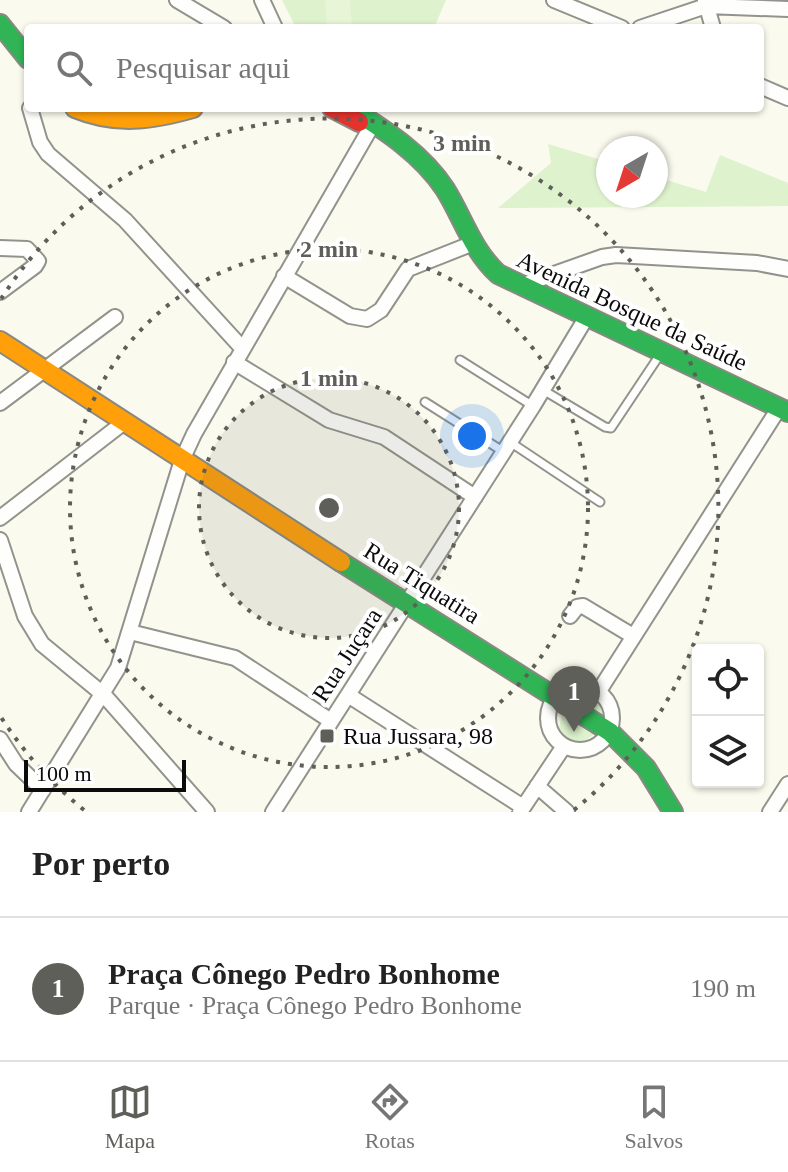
<!DOCTYPE html>
<html lang="pt">
<head>
<meta charset="utf-8">
<style>
	:root { --surface:#fff; --page:#f2f2f2; --text:#222; --muted:#767676; --line:#e0e0e0; --accent:#5f5f5a }
	body { margin:0; font-family:"Times New Roman",serif; background:var(--page); color:var(--text) }
	.controls { position:absolute; right:24px; bottom:24px; display:grid; overflow:hidden; border-radius:8px; box-shadow:0 2px 6px #0004 }
	.controls button { width:72px; height:72px; display:grid; place-items:center; padding:0; border:0; border-bottom:2px solid var(--line); background:var(--surface); color:var(--text); font:40px sans-serif }
	.compass { position:absolute; left:596px; top:136px; width:72px; height:72px; border-radius:50%; background:var(--surface); box-shadow:0 2px 6px #0004; rotate:219deg }
	.scale { position:absolute; left:24px; bottom:20px; width:162px; box-sizing:border-box; padding-left:8px; border:4px solid #0b0b0b; border-top:0; font-size:22px; line-height:28px; white-space:nowrap; color:#0b0b0b; -webkit-text-stroke:6px #fff; paint-order:stroke }
	.you { position:absolute; left:472px; top:436px; width:28px; height:28px; margin:-20px; border:6px solid #fff; border-radius:50%; background:#1a73e8; box-shadow:0 0 0 12px #1a73e833 }
	.badge { display:grid; place-items:center; width:52px; height:52px; border-radius:50%; background:var(--accent); color:#fff; font-size:26px; font-weight:700 }
	.pin { position:absolute; translate:-50% -66px; filter:drop-shadow(0 2px 4px #0008) }
	.pin::after { content:''; position:absolute; top:42px; width:28px; height:24px; background:inherit; clip-path:polygon(0 0,100% 0,50% 100%) }
	.list { margin:0; padding:0; list-style:none }
	h2 { display:flex; justify-content:space-between; align-items:center; height:104px; margin:0; padding:0 32px; font-size:34px }
	h2 small { font-size:26px; font-weight:400; color:var(--muted) }
	.list li { display:grid; grid-template-columns:52px 1fr auto; gap:24px; align-items:center; box-sizing:border-box; height:144px; padding:0 32px; border-top:2px solid var(--line) }
	.list b { display:block; font-size:30px; white-space:nowrap }
	.list p { margin:0; font-size:26px; white-space:nowrap; color:var(--muted) }
	.list em { font-size:26px; font-style:normal; color:var(--muted) }
	.icon { flex:none; width:44px; height:44px; fill:none; stroke:currentColor; stroke-width:2; stroke-linecap:round; stroke-linejoin:round }
	.map { position:relative; flex:none; width:788px; height:812px; overflow:hidden }
	.search { position:absolute; background:var(--surface); box-shadow:0 2px 6px #0004; left:24px; right:24px; top:24px; height:88px; display:flex; align-items:center; gap:20px; box-sizing:border-box; padding:0 28px; border-radius:8px; color:var(--muted); font-size:30px }
	.sheet { height:248px; background:var(--surface) }
	nav { display:flex; justify-content:space-around; align-items:center; box-sizing:border-box; height:112px; border-top:2px solid var(--line); background:var(--surface); font-size:22px; color:var(--muted) }
	nav a { display:grid; justify-items:center; gap:4px }
	nav .on { color:var(--accent) }
	.map>svg:first-child { display:block }
	.green { fill:#ddf2cd }
	.pitch { fill:#e8f5d7 }
	.lines { fill:none; stroke-linecap:round; stroke-linejoin:round }
	.lane-casing { stroke:#93938d; stroke-width:11 }
	.street-casing { stroke:#93938d; stroke-width:18 }
	.fast-casing { stroke:#898984; stroke-width:22 }
	.slow-casing { stroke:#898984; stroke-width:22 }
	.jam-casing { stroke:#898984; stroke-width:22 }
	.lane { stroke:#fefefc; stroke-width:7 }
	.street { stroke:#fefefc; stroke-width:14 }
	.fast { stroke:#30b455; stroke-width:18 }
	.slow { stroke:#ff9f0a; stroke-width:18 }
	.jam { stroke:#e5322d; stroke-width:18 }
	.ring { fill:none; stroke:#5f5f5a; stroke-width:4; stroke-dasharray:4 8 }
	.poi-dot { fill:#5f5f5a; stroke:#fff; stroke-width:3 }
	.labels { text-anchor:middle; stroke-width:8; stroke-linejoin:round; paint-order:stroke }
	.street-label { font-size:24px; fill:#0b0b0b; stroke:#fff }
	.poi-label { font-size:24px; fill:#0b0b0b; stroke:#fff; text-anchor:start }
	.centre { fill:#5f5f5a; stroke:#fff; stroke-width:4 }
	.ring-label { font-size:24px; text-anchor:middle; font-weight:bold; fill:#5f5f5a; stroke:#fff; stroke-width:8; stroke-linejoin:round; paint-order:stroke }
</style>
</head>
<body>
<div class="map">
<svg width="788" height="812" viewBox="0 0 788 812">
	<rect width="100%" height="100%" fill="#fafaee"/>
	<path class="green" d="M282 0H446L434 28H296Z
		M548 144 608 162V196H656V177L706 192 720 155 788 183V206L498 208 551 163Z
		M581 692H588L599 699 602 713 599 719 570 700Z
		M562 714 593 735 581 743 567 740 559 728Z"/>
	<path class="pitch" d="M325 0H350L352 28H327Z"/>
	<g class="lines">
		<g class="lane-casing">
			<path id="lane" d="M460 360 533 406
				M543 390 605 427 611 428 661 353
				M425 402 504 452
				M510 442 600 502"/>
		</g>
		<g class="street-casing">
			<path id="street" d="M177 0 224 28
				M262 0 275 28
				M554 0 622 28
				M705 0 713 28
				M640 28 706 6 788 9
				M760 86 788 98
				M30 108 40 142 48 154 125 220 242 348
				M0 248 27 249 38 261 35 266 0 292
				M284 276 350 316 367 319 381 310 408 269 471 244
				M523 285 602 257 616 255 757 263 788 269
				M234 362 329 420 384 437 475 497
				M0 403 115 317
				M0 518 123 423
				M0 540 25 616 42 644 104 695 207 812
				M570 616 577 607 583 606 633 636
				M130 632 235 658 331 721
				M548 718a32 32 0 1 1 64 0a32 32 0 1 1-64 0Z
				M599 691 779 408
				M348 695 523 807
				M0 739 16 764 43 790
				M537 786 567 812
				M29 812 118 668 182 460 194 434 374 122
				M273 812 533 406 586 318
				M520 812 564 746
				M770 812 788 784"/>
		</g>
		<g class="fast-casing">
			<path id="fast" d="M0 24 28 59
				M350 108C385 130 422 154 445 189 463 218 472 250 498 274L788 412
				M341 562 610 732 646 768 673 812"/>
		</g>
		<g class="slow-casing">
			<path id="slow" d="M75 108C116 125 151 120 193 108
				M0 341 341 562"/>
		</g>
		<g class="jam-casing">
			<path id="jam" d="M332 108 359 122"/>
		</g>
		<use href="#lane" class="lane"/>
		<use href="#street" class="street"/>
		<use href="#fast" class="fast"/>
		<use href="#slow" class="slow"/>
		<use href="#jam" class="jam"/>
	</g>
	<circle cx="329" cy="508" r="130" fill="#5f5f5a" fill-opacity=".12"/>
	<g class="ring">
		<circle cx="329" cy="508" r="130"/>
		<circle cx="329" cy="508" r="259"/>
		<path d="M84 810A389 389 0 0 1 1 717M1 299A389 389 0 1 1 574 810"/>
	</g>
	<rect class="poi-dot" x="319" y="728" width="16" height="16" rx="4"/>
	<g class="labels">
		<g class="street-label">
			<text transform="translate(632 311) rotate(25)" y="8">Avenida Bosque da Saúde</text>
			<text transform="translate(422 583) rotate(32)" y="8">Rua Tiquatira</text>
			<text transform="translate(347 655) rotate(-57)" y="8">Rua Juçara</text>
		</g>
		<g class="poi-label">
			<text x="343" y="744">Rua Jussara, 98</text>
		</g>
	</g>
	<circle cx="329" cy="508" r="12" class="centre"/>
	<g class="ring-label">
		<text x="462" y="151">3 min</text>
		<text x="329" y="257">2 min</text>
		<text x="329" y="386">1 min</text>
	</g>
</svg>
<div class="controls">
<button><svg class="icon" aria-label="locate" viewBox="0 0 24 24"><circle cx="12" cy="12" r="6"/><path d="M12 2v4M12 18v4M2 12h4M18 12h4"/></svg></button>
<button><svg class="icon" aria-label="layers" viewBox="0 0 24 24"><path d="M12 4l9 5-9 5-9-5zM3 14l9 5 9-5"/></svg></button>
</div>
<svg class="compass" viewBox="-18 -18 36 36"><path d="M0-13l5 13h-10z" fill="#e53935"/><path d="M0 13l5-13h-10z" fill="#767676"/></svg>
<div class="scale">100 m</div>
<div class="you"></div>
<div class="pin badge" style="left:574px;top:732px">1</div>
<div class="search"><svg class="icon" aria-label="search" viewBox="0 0 24 24"><circle cx="10" cy="10" r="6"/><path d="M15 15l6 6"/></svg>Pesquisar aqui</div>
</div>
<section class="sheet">
<h2>Por perto<small></small></h2>
<ul class="list">
<li><span class="badge">1</span><div><b>Praça Cônego Pedro Bonhome</b><p>Parque · Praça Cônego Pedro Bonhome</p></div><em>190 m</em></li>
</ul>
</section>
<nav>
<a class="on"><svg class="icon" aria-label="map" viewBox="0 0 24 24"><path d="M3 6l6-2 6 2 6-2v14l-6 2-6-2-6 2zM9 4v14M15 6v14"/></svg>Mapa</a>
<a><svg class="icon" aria-label="directions" viewBox="0 0 24 24"><path d="M12 3l9 9-9 9-9-9zM9 14v-3h6M13 9l2 2-2 2"/></svg>Rotas</a>
<a><svg class="icon" aria-label="saved" viewBox="0 0 24 24"><path d="M7 4h10v16l-5-4-5 4z"/></svg>Salvos</a>
</nav>
</body>
</html>
